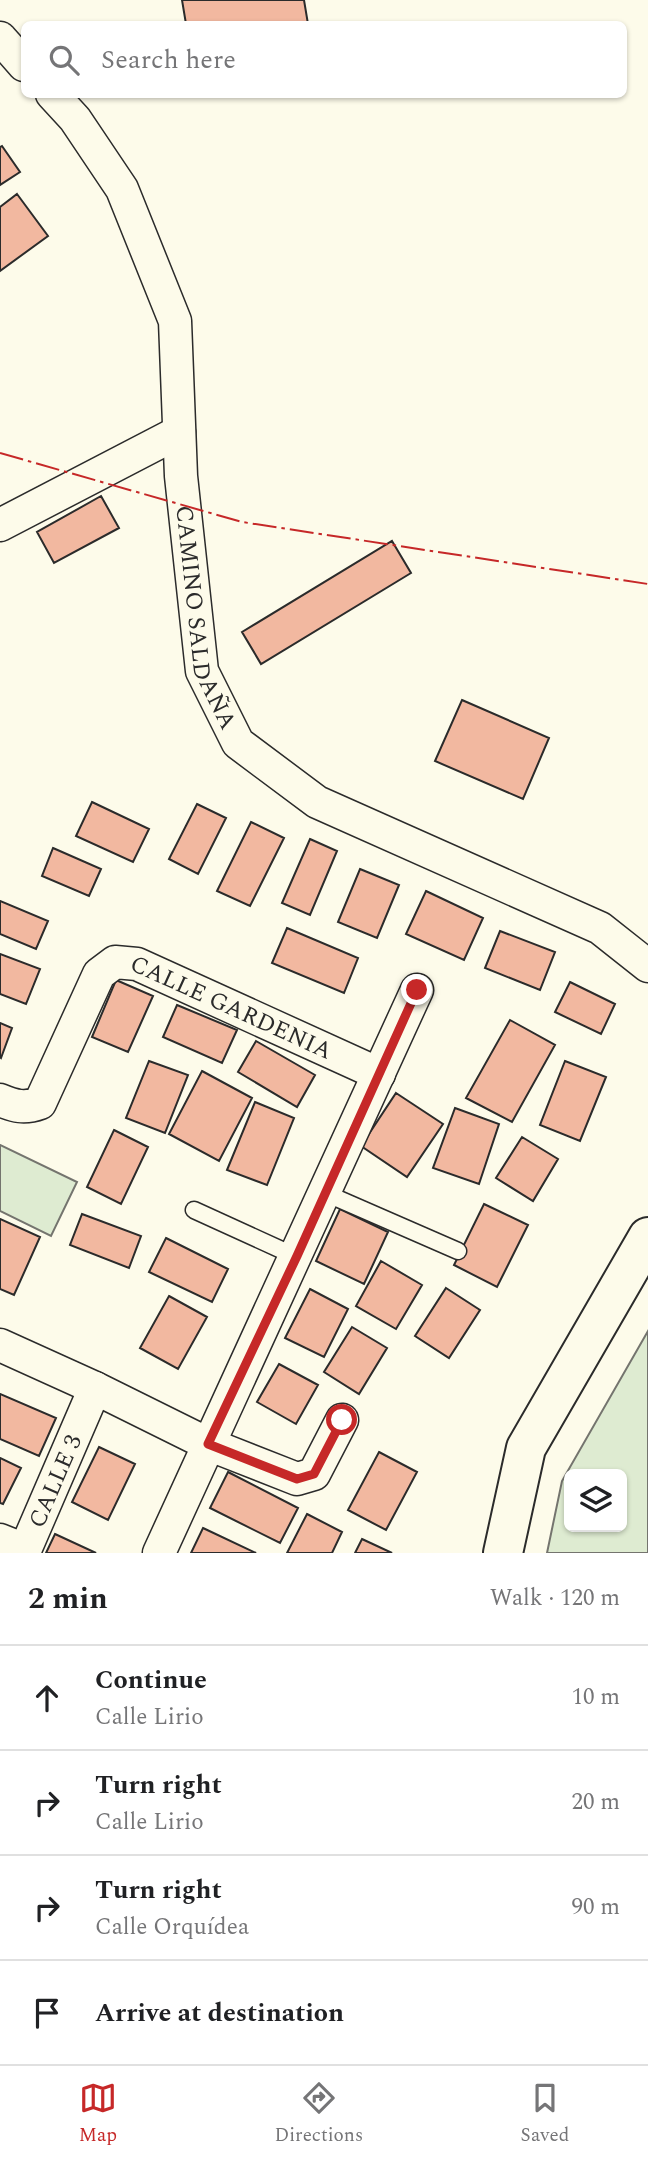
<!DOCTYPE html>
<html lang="en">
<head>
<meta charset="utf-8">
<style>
	:root { --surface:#fff; --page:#f2f2f2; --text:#202124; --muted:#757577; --line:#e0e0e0; --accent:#c62828 }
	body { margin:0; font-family:Spectral,serif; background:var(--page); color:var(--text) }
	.controls { position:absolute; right:21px; bottom:21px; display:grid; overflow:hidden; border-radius:10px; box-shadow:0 2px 5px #0004 }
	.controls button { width:63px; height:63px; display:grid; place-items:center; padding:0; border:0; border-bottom:2px solid var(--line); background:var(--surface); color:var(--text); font:35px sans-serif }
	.stop { position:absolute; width:21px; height:21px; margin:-16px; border:5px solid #c62828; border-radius:50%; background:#fff }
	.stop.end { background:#c62828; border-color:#fff; box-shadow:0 2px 7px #0008 }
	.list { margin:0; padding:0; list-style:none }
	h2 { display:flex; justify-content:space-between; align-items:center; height:91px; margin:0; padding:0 28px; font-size:30px }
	h2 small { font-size:23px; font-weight:400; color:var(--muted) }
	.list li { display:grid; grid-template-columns:46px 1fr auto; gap:21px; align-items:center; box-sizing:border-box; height:105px; padding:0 28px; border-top:2px solid var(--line) }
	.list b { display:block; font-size:26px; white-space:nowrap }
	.list p { margin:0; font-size:23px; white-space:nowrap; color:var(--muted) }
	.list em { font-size:23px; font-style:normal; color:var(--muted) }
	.icon { flex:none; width:38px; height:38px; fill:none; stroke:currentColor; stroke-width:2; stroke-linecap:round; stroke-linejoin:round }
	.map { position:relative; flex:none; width:648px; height:1553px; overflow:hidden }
	.search { position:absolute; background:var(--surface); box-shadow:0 2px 5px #0004; left:21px; right:21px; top:21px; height:77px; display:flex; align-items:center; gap:18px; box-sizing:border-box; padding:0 24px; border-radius:10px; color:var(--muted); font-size:26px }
	.sheet { height:511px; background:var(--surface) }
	nav { display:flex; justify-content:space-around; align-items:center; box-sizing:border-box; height:98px; border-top:2px solid var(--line); background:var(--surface); font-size:19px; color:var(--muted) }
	nav a { display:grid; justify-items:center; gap:4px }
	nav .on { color:var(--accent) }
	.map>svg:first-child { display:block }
	.green { fill:#deebd1; stroke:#74746e; stroke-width:2; fill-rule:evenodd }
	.building { fill:#f2b8a0; stroke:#2b2b2b; stroke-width:2 }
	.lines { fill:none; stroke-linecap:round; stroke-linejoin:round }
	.lane-casing { stroke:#2b2b2b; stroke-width:19 }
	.street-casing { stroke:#2b2b2b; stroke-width:35 }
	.secondary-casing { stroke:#2b2b2b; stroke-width:42 }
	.lane { stroke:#fdfbea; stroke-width:16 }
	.street { stroke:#fdfbea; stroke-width:32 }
	.secondary { stroke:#fdfbea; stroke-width:38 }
	.power { stroke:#c62828; stroke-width:2; stroke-dasharray:24 5 3.5 5; stroke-linecap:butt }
	.route { stroke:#c62828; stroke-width:9 }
	.labels { text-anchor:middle; stroke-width:5; stroke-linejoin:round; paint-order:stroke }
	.street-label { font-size:24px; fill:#2b2b2b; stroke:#fdfbea }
</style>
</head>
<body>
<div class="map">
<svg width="648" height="1553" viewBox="0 0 648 1553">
	<rect width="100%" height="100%" fill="#fdfbea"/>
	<path class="green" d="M0 1145 77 1182 51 1236 0 1211Z
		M648 1331V1553H547L562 1481ZM622 1474V1527H569V1474Z"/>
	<path class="building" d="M182 0H304L308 24H186Z
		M2 146 20 172 0 185V147Z
		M17 194 48 236 0 271V207Z
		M101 496 119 528 54 563 37 532Z
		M392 541 411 573 261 664 242 632Z
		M462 700 549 738 523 799 435 761Z
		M92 802 149 829 133 862 76 836Z
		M197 804 226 818 198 874 169 859Z
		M251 822 284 838 250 906 217 891Z
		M310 839 337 851 310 915 282 903Z
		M53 848 101 869 89 896 42 876Z
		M360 869 399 885 377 938 338 922Z
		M426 891 483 918 464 960 406 934Z
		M0 901 48 921 36 949 0 934Z
		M287 928 358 958 344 993 272 963Z
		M500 931 555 952 540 990 485 968Z
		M0 954 40 969 26 1004 0 994Z
		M116 980 153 996 128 1052 92 1037Z
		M570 982 615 1004 601 1034 555 1012Z
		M177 1005 237 1030 222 1063 163 1037Z
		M510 1020 555 1045 512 1122 466 1098Z
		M0 1023 12 1028 1 1058 0 1057Z
		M256 1041 315 1075 297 1107 238 1072Z
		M149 1061 188 1075 165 1133 126 1118Z
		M565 1061 606 1077 580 1141 540 1125Z
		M202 1071 252 1098 219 1161 169 1134Z
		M396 1093 443 1124 407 1177 361 1146Z
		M255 1102 294 1118 267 1185 227 1170Z
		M455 1108 499 1124 479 1184 433 1168Z
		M114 1130 148 1147 121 1204 87 1187Z
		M522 1137 558 1159 533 1201 496 1178Z
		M484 1204 528 1225 497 1287 454 1265Z
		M340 1209 388 1232 364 1284 316 1261Z
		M82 1214 141 1236 129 1268 70 1245Z
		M0 1219 40 1237 14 1295 0 1289Z
		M166 1238 228 1269 212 1302 149 1272Z
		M381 1261 422 1285 396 1329 356 1306Z
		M446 1288 480 1310 449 1358 415 1336Z
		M310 1289 348 1309 324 1357 285 1338Z
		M169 1296 207 1317 178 1369 140 1348Z
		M352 1327 387 1348 359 1394 324 1372Z
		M279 1364 318 1385 296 1424 257 1402Z
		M0 1394 56 1418 39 1456 0 1439Z
		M99 1447 135 1464 108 1520 72 1502Z
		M379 1452 417 1472 386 1530 348 1510Z
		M0 1458 21 1468 3 1504 0 1503Z
		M228 1472 298 1508 280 1543 210 1508Z
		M307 1514 342 1532 332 1553H287Z
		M203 1528 256 1553H191Z
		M55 1534 96 1553H46Z
		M362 1539 392 1553H355Z"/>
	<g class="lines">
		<g class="lane-casing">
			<path id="lane" d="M325 1193 458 1251
				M194 1210 297 1257"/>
		</g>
		<g class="street-casing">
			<g id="street">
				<path d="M0 38 24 65"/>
				<path id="s1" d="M52 94 75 119 122 189 175 321 181 476 202 671 238 743 317 802 600 928 648 966"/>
				<path d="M0 525 179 432"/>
				<path id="s2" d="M0 1100C15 1106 24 1109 40 1103L99 974 115 962 137 964 379 1074"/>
				<path d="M0 1345 95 1388 208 1444 297 1479 314 1474 342 1420"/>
				<path id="s3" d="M0 1540 25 1550 95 1388"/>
				<path d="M159 1553 417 990"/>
			</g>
		</g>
		<g class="secondary-casing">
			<path id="secondary" d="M503 1553 526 1448 648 1237"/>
		</g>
		<use href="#lane" class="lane"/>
		<use href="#street" class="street"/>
		<use href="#secondary" class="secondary"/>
		<path class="power" d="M0 453 242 522 648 584"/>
	</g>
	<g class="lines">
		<path class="route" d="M342 1420 314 1474 297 1479 208 1444 297 1256 417 990"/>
	</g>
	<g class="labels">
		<g class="street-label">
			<text dy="8" stroke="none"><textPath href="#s1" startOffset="560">CAMINO SALDAÑA</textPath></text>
			<text dy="8" stroke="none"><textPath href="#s2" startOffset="329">CALLE GARDENIA</textPath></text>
			<text dy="8" stroke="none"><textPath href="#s3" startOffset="102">CALLE 3</textPath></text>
		</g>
	</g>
</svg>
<div class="controls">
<button><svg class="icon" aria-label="layers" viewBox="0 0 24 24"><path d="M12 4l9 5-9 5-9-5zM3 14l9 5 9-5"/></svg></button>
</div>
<div class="stop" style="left:342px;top:1420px"></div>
<div class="stop end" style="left:417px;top:990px"></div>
<div class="search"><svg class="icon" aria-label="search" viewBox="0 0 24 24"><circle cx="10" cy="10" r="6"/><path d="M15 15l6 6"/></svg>Search here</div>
</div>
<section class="sheet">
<h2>2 min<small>Walk · 120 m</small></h2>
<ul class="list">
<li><svg class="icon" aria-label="ahead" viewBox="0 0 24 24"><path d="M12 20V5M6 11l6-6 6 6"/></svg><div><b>Continue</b><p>Calle Lirio</p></div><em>10 m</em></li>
<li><svg class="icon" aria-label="right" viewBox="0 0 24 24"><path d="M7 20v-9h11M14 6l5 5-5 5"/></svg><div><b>Turn right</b><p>Calle Lirio</p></div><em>20 m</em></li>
<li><svg class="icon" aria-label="right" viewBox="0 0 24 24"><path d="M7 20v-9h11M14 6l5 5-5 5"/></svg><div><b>Turn right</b><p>Calle Orquídea</p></div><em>90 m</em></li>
<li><svg class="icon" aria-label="arrive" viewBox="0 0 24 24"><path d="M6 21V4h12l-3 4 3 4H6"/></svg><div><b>Arrive at destination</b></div></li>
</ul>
</section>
<nav>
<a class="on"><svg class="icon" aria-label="map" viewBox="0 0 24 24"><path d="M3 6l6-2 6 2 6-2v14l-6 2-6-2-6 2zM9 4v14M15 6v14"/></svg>Map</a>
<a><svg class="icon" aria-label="directions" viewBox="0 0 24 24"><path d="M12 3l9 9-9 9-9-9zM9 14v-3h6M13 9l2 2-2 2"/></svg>Directions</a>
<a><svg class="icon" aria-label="saved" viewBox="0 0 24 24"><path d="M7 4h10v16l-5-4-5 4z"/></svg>Saved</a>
</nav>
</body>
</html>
